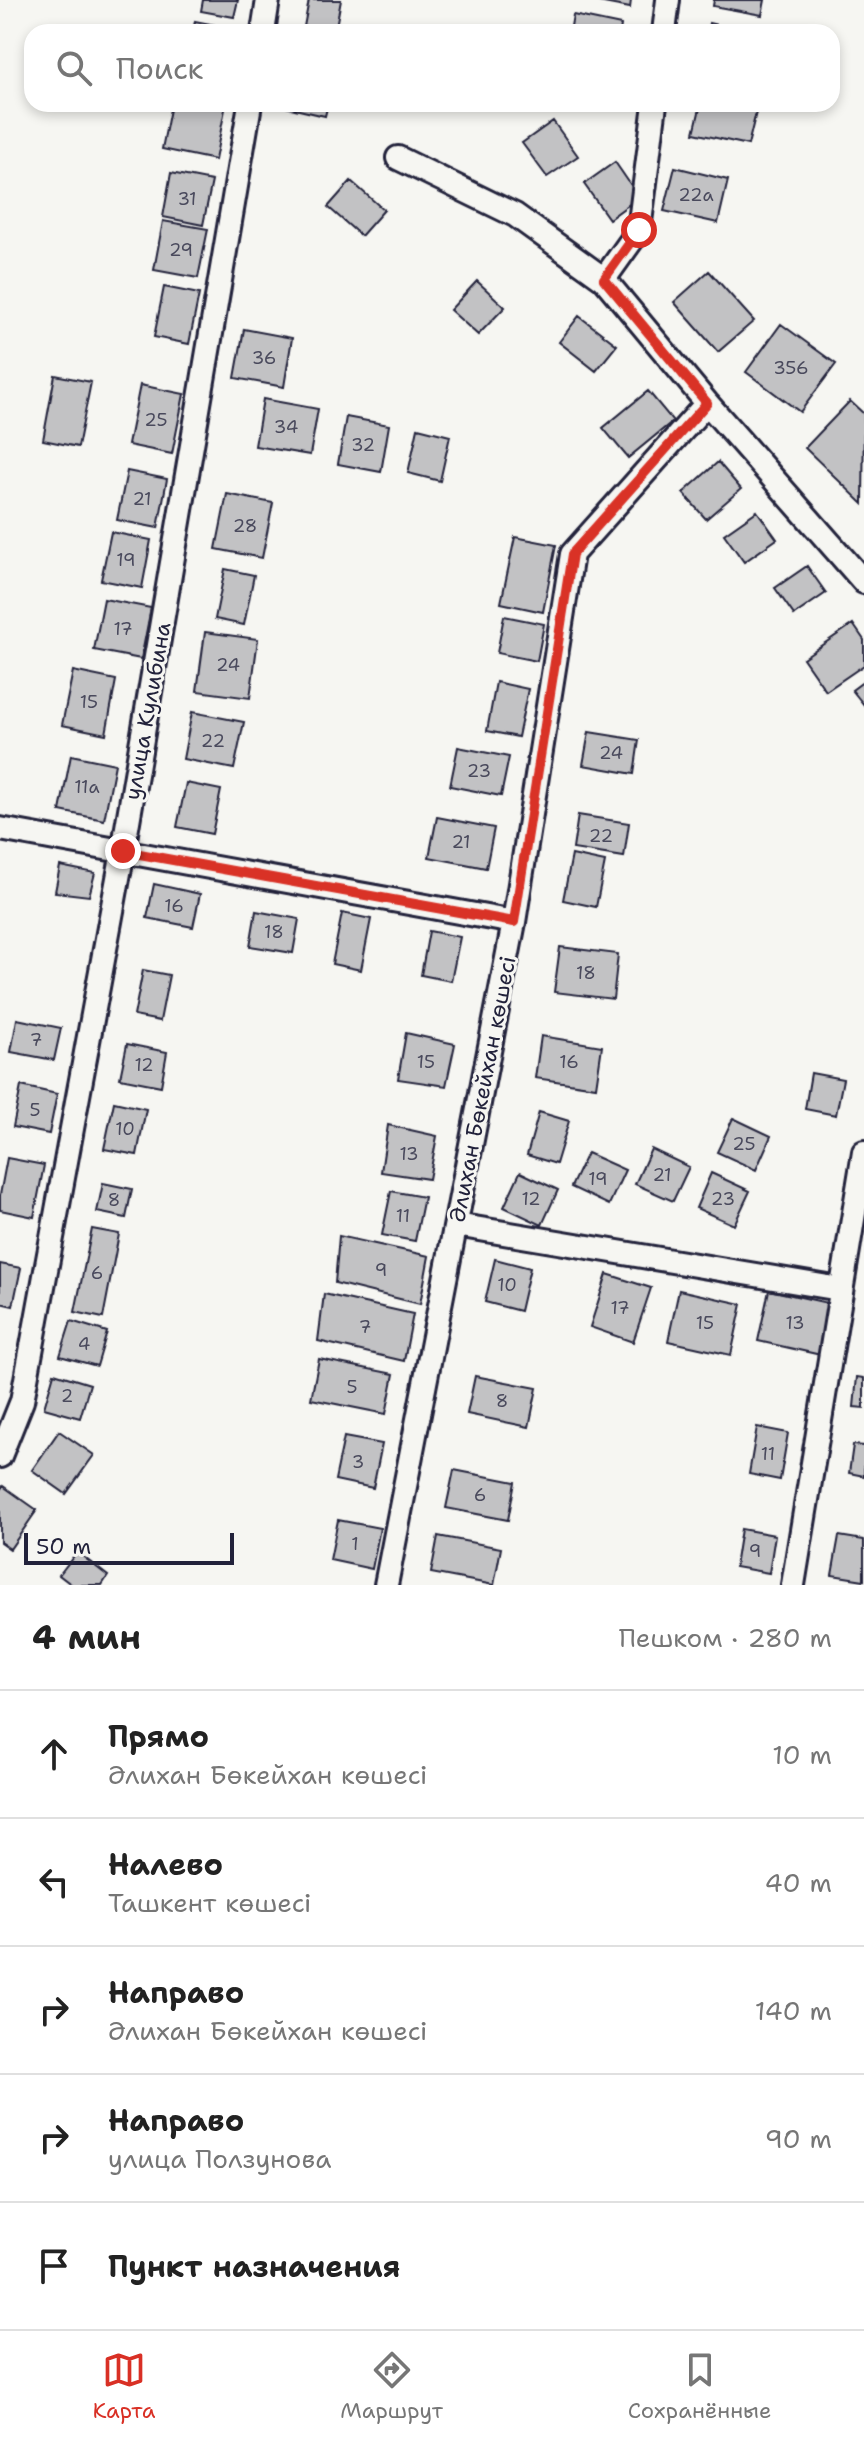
<!DOCTYPE html>
<html lang="ru">
<head>
<meta charset="utf-8">
<style>
	:root { --surface:#fff; --page:#f2f2f2; --text:#222; --muted:#767676; --line:#e0e0e0; --accent:#d93025 }
	body { margin:0; font-family:"Shantell Sans",sans-serif; background:var(--page); color:var(--text) }
	.scale { position:absolute; left:24px; bottom:20px; width:210px; box-sizing:border-box; padding-left:8px; border:4px solid #22223b; border-top:0; font-size:22px; line-height:28px; white-space:nowrap; color:#22223b; -webkit-text-stroke:6px #f6f6f2; paint-order:stroke }
	.stop { position:absolute; width:24px; height:24px; margin:-18px; border:6px solid #d93025; border-radius:50%; background:#fff }
	.stop.end { background:#d93025; border-color:#fff; box-shadow:0 2px 8px #0008 }
	.list { margin:0; padding:0; list-style:none }
	h2 { display:flex; justify-content:space-between; align-items:center; height:104px; margin:0; padding:0 32px; font-size:34px }
	h2 small { font-size:26px; font-weight:400; color:var(--muted) }
	.list li { display:grid; grid-template-columns:52px 1fr auto; gap:24px; align-items:center; box-sizing:border-box; height:128px; padding:0 32px; border-top:2px solid var(--line) }
	.list b { display:block; font-size:30px; white-space:nowrap }
	.list p { margin:0; font-size:26px; white-space:nowrap; color:var(--muted) }
	.list em { font-size:26px; font-style:normal; color:var(--muted) }
	.icon { flex:none; width:44px; height:44px; fill:none; stroke:currentColor; stroke-width:2; stroke-linecap:round; stroke-linejoin:round }
	.map { position:relative; flex:none; width:864px; height:1585px; overflow:hidden }
	.search { position:absolute; background:var(--surface); box-shadow:0 4px 12px #0003; left:24px; right:24px; top:24px; height:88px; display:flex; align-items:center; gap:20px; box-sizing:border-box; padding:0 28px; border-radius:24px; color:var(--muted); font-size:30px }
	.sheet { height:744px; background:var(--surface) }
	nav { display:flex; justify-content:space-around; align-items:center; box-sizing:border-box; height:112px; border-top:2px solid var(--line); background:var(--surface); font-size:22px; color:var(--muted) }
	nav a { display:grid; justify-items:center; gap:4px }
	nav .on { color:var(--accent) }
	.map>svg:first-child { display:block }
	.building { fill:#c2c2c4; stroke:#22223b; stroke-width:2 }
	.lines { fill:none; stroke-linecap:round; stroke-linejoin:round }
	.minor-casing { stroke:#22223b; stroke-width:28 }
	.minor { stroke:#f6f6f2; stroke-width:22 }
	.route { stroke:#d93025; stroke-width:10 }
	.labels { text-anchor:middle; stroke-width:6; stroke-linejoin:round; paint-order:stroke }
	.number-label { font-size:18px; fill:#4a4a5d }
	.street-label { font-size:22px; fill:#22223b; stroke:#f6f6f2 }
</style>
</head>
<body>
<div class="map">
<svg width="864" height="1585" viewBox="0 0 864 1585">
	<rect width="100%" height="100%" fill="#f6f6f2"/>
	<filter id="ink" filterUnits="userSpaceOnUse"><feTurbulence type="fractalNoise" baseFrequency=".0125" numOctaves="2"/><feDisplacementMap in="SourceGraphic" scale="16" xChannelSelector="R" yChannelSelector="G"/><feConvolveMatrix kernelMatrix="1 2 1 2 8 2 1 2 1" color-interpolation-filters="sRGB"/></filter>
	<g filter="url(#ink)">
		<path class="building" d="M203 0H238L234 17 201 11Z
			M309 0H341L335 32H303Z
			M588 0H631L630 8Z
			M714 0H765L762 15 713 6Z
			M573 15 621 25 620 32H570Z
			M195 21 241 30V32H193Z
			M709 23 746 32H707Z
			M171 104H226L215 160 162 149Z
			M273 104H328L325 116Z
			M701 104H758L748 145 694 133Z
			M553 121 578 156 547 177 522 143Z
			M615 162 639 197 609 219 584 184Z
			M675 167 728 180 718 223 664 211Z
			M171 173 212 181 203 225 163 217Z
			M351 181 384 210 361 236 328 207Z
			M163 221 208 229 198 278 154 270Z
			M709 271 754 321 718 352 674 302Z
			M477 281 505 307 478 335 450 310Z
			M164 287 199 294 189 344 154 337Z
			M579 316 617 345 596 371 559 342Z
			M781 324 836 364 800 412 746 372Z
			M244 329 292 338 284 387 235 378Z
			M55 375 91 382 78 447 43 440Z
			M140 385 184 394 172 454 128 445Z
			M648 391 673 421 628 458 603 428Z
			M263 399 318 409 310 455 255 446Z
			M850 401 864 414 863 504 805 448Z
			M346 417 389 425 381 472 338 464Z
			M418 428 450 436 440 481 408 473Z
			M718 462 741 489 706 519 683 493Z
			M127 471 167 479 158 528 117 520Z
			M227 494 273 503 262 558 216 549Z
			M757 511 777 539 744 562 724 534Z
			M111 532 151 540 142 588 101 580Z
			M515 537 556 545 543 612 501 603Z
			M807 566 826 593 794 615 775 588Z
			M225 569 254 575 244 625 215 619Z
			M104 599 151 608 141 659 94 650Z
			M504 616 544 624 537 661 497 653Z
			M853 624 864 640V665L826 691 803 658Z
			M205 632 258 639 250 698 197 691Z
			M73 671 116 680 106 734 62 725Z
			M864 681V705L852 690Z
			M496 682 528 689 518 737 487 731Z
			M192 712 244 722 234 769 183 759Z
			M589 732 639 740 634 774 583 765Z
			M458 747 509 757 501 796 450 786Z
			M71 755 115 764 104 820 60 811Z
			M186 783 221 790 212 834 177 827Z
			M578 815 629 823 624 857 573 849Z
			M437 817 494 828 486 868 429 857Z
			M572 855 605 862 596 907 563 900Z
			M60 866 95 873 89 896 55 892Z
			M154 884 200 894 193 927 147 918Z
			M256 911 299 919 293 953 250 946Z
			M342 913 371 919 361 970 332 964Z
			M429 931 460 937 451 981 421 975Z
			M560 947 618 954 613 999 554 992Z
			M143 970 169 975 160 1021 134 1016Z
			M17 1019 61 1028 54 1060 11 1052Z
			M406 1033 455 1044 446 1086 398 1079Z
			M541 1036 602 1046 596 1087 535 1078Z
			M127 1044 167 1052 161 1086 120 1078Z
			M811 1073 843 1079 836 1115 805 1109Z
			M21 1086 57 1094 49 1134 13 1127Z
			M114 1102 146 1109 137 1155 104 1149Z
			M539 1112 569 1121 556 1164 527 1155Z
			M733 1118 771 1136 756 1170 717 1152Z
			M388 1125 437 1136 429 1179 381 1172Z
			M651 1149 689 1167 673 1201 635 1184Z
			M587 1153 625 1170 609 1205 571 1187Z
			M7 1158 44 1165 34 1217 0 1210V1195Z
			M520 1172 558 1190 542 1225 504 1207Z
			M711 1173 750 1191 734 1225 696 1208Z
			M103 1183 132 1189 126 1218 97 1212Z
			M391 1191 424 1197 415 1241 382 1235Z
			M92 1229 119 1234 103 1318 75 1312Z
			M339 1236 429 1256 420 1304 335 1283Z
			M495 1259 530 1268 520 1311 485 1302Z
			M0 1264 21 1268 13 1306 0 1303Z
			M607 1274 651 1288 633 1342 590 1327Z
			M679 1290 742 1304 731 1355 668 1341Z
			M769 1290 832 1304 821 1355 758 1341Z
			M324 1294 413 1314 404 1361 318 1341Z
			M71 1321 107 1332 97 1366 60 1356Z
			M319 1359 394 1374 386 1414 311 1399Z
			M54 1373 90 1384 80 1418 44 1408Z
			M475 1376 537 1388 529 1427 467 1414Z
			M857 1377 864 1378V1408L854 1407Z
			M757 1427 788 1433 780 1480 749 1474Z
			M59 1431 94 1455 66 1494 32 1470Z
			M344 1437 382 1444 373 1488 335 1480Z
			M853 1445 864 1446V1476L849 1473Z
			M454 1470 515 1482 508 1520 446 1508Z
			M3 1486 37 1510 10 1549 0 1542V1490Z
			M338 1520 380 1528 372 1569 330 1560Z
			M741 1529 775 1535 769 1573 735 1567Z
			M438 1536 501 1548 494 1585 431 1573Z
			M839 1536 864 1540V1580L832 1575Z
			M77 1552 108 1576 102 1585H72L59 1575Z"/>
		<g class="lines">
			<g class="minor-casing">
				<path id="minor" d="M263 32 268 0
					M664 32 668 0
					M398 158 515 215 604 279 707 403 864 582
					M604 279 639 230 655 104
					M0 829 514 922
					M456 1225 840 1289
					M0 1456 22 1401 123 851 250 104
					M386 1585 514 922 572 554 707 403
					M793 1585 864 1152"/>
			</g>
			<use href="#minor" class="minor"/>
		</g>
	</g>
	<g class="lines" filter="url(#ink)">
		<path class="route" d="M123 851 514 922 572 554 707 403 604 279 639 230"/>
	</g>
	<g class="labels">
		<g class="number-label">
			<text x="696" y="201">22а</text>
			<text x="187" y="205">31</text>
			<text x="181" y="256">29</text>
			<text x="264" y="364">36</text>
			<text x="791" y="374">356</text>
			<text x="156" y="426">25</text>
			<text x="286" y="433">34</text>
			<text x="363" y="451">32</text>
			<text x="142" y="505">21</text>
			<text x="245" y="532">28</text>
			<text x="126" y="566">19</text>
			<text x="123" y="635">17</text>
			<text x="228" y="671">24</text>
			<text x="89" y="708">15</text>
			<text x="213" y="747">22</text>
			<text x="611" y="759">24</text>
			<text x="479" y="777">23</text>
			<text x="87" y="793">11а</text>
			<text x="601" y="842">22</text>
			<text x="461" y="848">21</text>
			<text x="174" y="912">16</text>
			<text x="274" y="938">18</text>
			<text x="586" y="979">18</text>
			<text x="36" y="1046">7</text>
			<text x="426" y="1068">15</text>
			<text x="569" y="1068">16</text>
			<text x="144" y="1071">12</text>
			<text x="35" y="1116">5</text>
			<text x="125" y="1135">10</text>
			<text x="744" y="1150">25</text>
			<text x="409" y="1160">13</text>
			<text x="662" y="1181">21</text>
			<text x="598" y="1185">19</text>
			<text x="531" y="1205">12</text>
			<text x="723" y="1205">23</text>
			<text x="114" y="1206">8</text>
			<text x="403" y="1222">11</text>
			<text x="381" y="1276">9</text>
			<text x="97" y="1279">6</text>
			<text x="507" y="1291">10</text>
			<text x="620" y="1314">17</text>
			<text x="705" y="1329">15</text>
			<text x="795" y="1329">13</text>
			<text x="365" y="1333">7</text>
			<text x="84" y="1350">4</text>
			<text x="352" y="1393">5</text>
			<text x="67" y="1402">2</text>
			<text x="502" y="1407">8</text>
			<text x="768" y="1460">11</text>
			<text x="358" y="1468">3</text>
			<text x="480" y="1501">6</text>
			<text x="355" y="1550">1</text>
			<text x="755" y="1557">9</text>
		</g>
		<g class="street-label">
			<text transform="translate(147 711) rotate(-80)" y="8">улица Кулибина</text>
			<text transform="translate(482 1089) rotate(-79)" y="8">Әлихан Бөкейхан көшесі</text>
		</g>
	</g>
</svg>
<div class="scale">50 m</div>
<div class="stop" style="left:639px;top:230px"></div>
<div class="stop end" style="left:123px;top:851px"></div>
<div class="search"><svg class="icon" aria-label="search" viewBox="0 0 24 24"><circle cx="10" cy="10" r="6"/><path d="M15 15l6 6"/></svg>Поиск</div>
</div>
<section class="sheet">
<h2>4 мин<small>Пешком · 280 m</small></h2>
<ul class="list">
<li><svg class="icon" aria-label="ahead" viewBox="0 0 24 24"><path d="M12 20V5M6 11l6-6 6 6"/></svg><div><b>Прямо</b><p>Әлихан Бөкейхан көшесі</p></div><em>10 m</em></li>
<li><svg class="icon" aria-label="left" viewBox="0 0 24 24"><path d="M17 20v-9H6M10 6l-5 5 5 5"/></svg><div><b>Налево</b><p>Ташкент көшесі</p></div><em>40 m</em></li>
<li><svg class="icon" aria-label="right" viewBox="0 0 24 24"><path d="M7 20v-9h11M14 6l5 5-5 5"/></svg><div><b>Направо</b><p>Әлихан Бөкейхан көшесі</p></div><em>140 m</em></li>
<li><svg class="icon" aria-label="right" viewBox="0 0 24 24"><path d="M7 20v-9h11M14 6l5 5-5 5"/></svg><div><b>Направо</b><p>улица Ползунова</p></div><em>90 m</em></li>
<li><svg class="icon" aria-label="arrive" viewBox="0 0 24 24"><path d="M6 21V4h12l-3 4 3 4H6"/></svg><div><b>Пункт назначения</b></div></li>
</ul>
</section>
<nav>
<a class="on"><svg class="icon" aria-label="map" viewBox="0 0 24 24"><path d="M3 6l6-2 6 2 6-2v14l-6 2-6-2-6 2zM9 4v14M15 6v14"/></svg>Карта</a>
<a><svg class="icon" aria-label="directions" viewBox="0 0 24 24"><path d="M12 3l9 9-9 9-9-9zM9 14v-3h6M13 9l2 2-2 2"/></svg>Маршрут</a>
<a><svg class="icon" aria-label="saved" viewBox="0 0 24 24"><path d="M7 4h10v16l-5-4-5 4z"/></svg>Сохранённые</a>
</nav>
</body>
</html>
